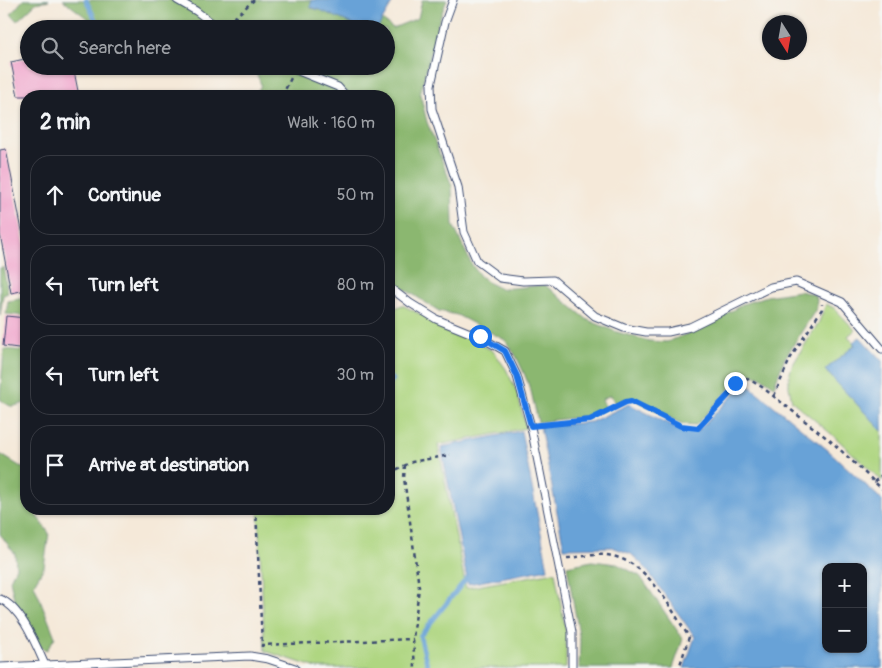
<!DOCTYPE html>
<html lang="en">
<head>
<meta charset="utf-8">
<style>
	:root { --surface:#171b24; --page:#242831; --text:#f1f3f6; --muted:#9ea1a6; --line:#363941 }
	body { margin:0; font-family:Pangolin,sans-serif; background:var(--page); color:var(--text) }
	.controls { position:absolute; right:15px; bottom:15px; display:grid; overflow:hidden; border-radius:10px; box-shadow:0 1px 4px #0004 }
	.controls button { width:45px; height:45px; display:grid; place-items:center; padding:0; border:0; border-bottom:1px solid var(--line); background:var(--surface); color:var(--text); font:25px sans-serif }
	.compass { position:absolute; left:762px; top:15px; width:45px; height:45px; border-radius:50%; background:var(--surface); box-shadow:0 1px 4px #0004; rotate:169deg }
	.stop { position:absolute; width:15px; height:15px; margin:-11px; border:4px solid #1a73e8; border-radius:50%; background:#fff }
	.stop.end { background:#1a73e8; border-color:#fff; box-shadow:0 1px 5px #0008 }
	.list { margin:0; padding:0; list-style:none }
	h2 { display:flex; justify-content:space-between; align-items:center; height:65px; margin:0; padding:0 20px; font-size:21px }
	h2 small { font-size:16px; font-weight:400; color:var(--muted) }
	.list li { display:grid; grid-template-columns:32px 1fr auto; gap:15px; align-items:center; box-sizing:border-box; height:80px; margin:0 10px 10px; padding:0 10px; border:1px solid var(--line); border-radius:20px }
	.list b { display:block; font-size:19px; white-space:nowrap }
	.list em { font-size:16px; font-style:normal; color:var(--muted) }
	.icon { flex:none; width:28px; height:28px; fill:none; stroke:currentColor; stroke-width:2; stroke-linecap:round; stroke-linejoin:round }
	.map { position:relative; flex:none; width:882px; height:668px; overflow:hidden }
	.search { position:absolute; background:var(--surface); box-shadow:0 1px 4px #0004; left:20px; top:20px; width:375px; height:55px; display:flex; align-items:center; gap:12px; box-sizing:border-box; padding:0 18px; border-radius:28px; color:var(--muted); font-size:19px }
	.panel { position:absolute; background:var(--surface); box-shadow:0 1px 4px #0004; left:20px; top:90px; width:375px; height:425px; border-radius:20px }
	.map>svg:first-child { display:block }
	.green { fill:#afd681; stroke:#658270 }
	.forest { fill:#8bb76f; stroke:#537366 }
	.water { fill:#67a2d7; stroke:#41689a; fill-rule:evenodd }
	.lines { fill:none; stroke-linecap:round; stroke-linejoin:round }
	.stream { stroke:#67a2d7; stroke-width:4.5 }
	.building { fill:#f0a2ca }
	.lane-casing { stroke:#3c4b70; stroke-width:9 }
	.path { stroke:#3c4b70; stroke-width:2.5; stroke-dasharray:4 4; stroke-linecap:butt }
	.lane { stroke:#fff; stroke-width:7 }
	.route { stroke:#1a73e8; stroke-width:6 }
</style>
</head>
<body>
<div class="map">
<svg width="882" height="668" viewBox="0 0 882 668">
	<rect width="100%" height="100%" fill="#f6f6f2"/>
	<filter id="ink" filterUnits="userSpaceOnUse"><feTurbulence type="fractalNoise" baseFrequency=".02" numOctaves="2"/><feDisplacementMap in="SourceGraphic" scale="10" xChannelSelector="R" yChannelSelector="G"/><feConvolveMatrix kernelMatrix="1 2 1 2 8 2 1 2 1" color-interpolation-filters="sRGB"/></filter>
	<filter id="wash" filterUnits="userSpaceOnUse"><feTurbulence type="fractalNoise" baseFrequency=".0096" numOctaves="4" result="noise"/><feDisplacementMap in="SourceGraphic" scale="20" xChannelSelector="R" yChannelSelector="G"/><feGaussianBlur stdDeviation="1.12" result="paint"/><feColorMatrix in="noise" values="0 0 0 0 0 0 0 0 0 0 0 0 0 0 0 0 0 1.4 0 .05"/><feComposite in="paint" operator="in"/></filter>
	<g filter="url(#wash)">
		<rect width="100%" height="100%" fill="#f5e9d9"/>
		<path class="green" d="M826 304 834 308 855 330 848 336 855 345 825 370 882 431V481L836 438 792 401 789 387V376L792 366 819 322Z
			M402 305 493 351 506 369 517 392 526 428 438 445 466 588 555 572 566 633V668H317L265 651 258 509H389V311Z"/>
		<path class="forest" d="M23 0H49L36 3 17 21 11 14Z
			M63 0H312L311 8 325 11 363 29H106L95 24Z
			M422 0H447L439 20 420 93 427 122 452 186 453 225 472 265 480 276 489 283 501 289 545 285 588 320 617 332 649 341 667 342 704 327 743 304 767 296 799 291 813 294 817 299 816 309 785 358 774 386C763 377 751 371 736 373L733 377V385L696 425 683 424 676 421 634 399H625L615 404 611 395 602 399 606 409 589 416 538 422 531 391 524 373 516 356 505 340 457 315 439 311 403 288 389 298V96H255L261 85C257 71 253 69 239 66H386V29H377L382 20 393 28 418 18Z
			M3 267 8 293 3 295 0 316V268Z
			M26 298V316L6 314 8 301Z
			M4 349 26 351V403C11 406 14 410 0 399Z
			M0 454 26 470V509H35L36 515 49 533 44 567 34 584 55 637 47 650 39 647 20 608 15 603 10 580 16 567 15 554 0 534Z
			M592 561 617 564 640 576 683 639 673 668H579L580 641 567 566Z"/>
		<path class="water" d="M312 0H394L377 29C354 29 333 13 310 7Z
			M860 337 882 361V431L825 370 855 345 853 342Z
			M742 383 747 384 829 451 882 500V668H684L695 637 644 566 631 554 612 547 564 548 540 426 591 422 629 404 681 430 698 431 738 390V384ZM826 567H863V649H826Z
			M521 431 548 569 468 584 441 447Z"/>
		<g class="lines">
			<path class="stream" d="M86 0 97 23 109 29
				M245 66 258 69
				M389 377 393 380 389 382
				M428 668 420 636 467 578"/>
		</g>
		<g id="blocks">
			<path class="building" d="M29 58V66H73L79 96H18L11 62Z
				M6 149 26 251V290L11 293 0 234V150Z
				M6 316 26 318V349L3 346Z"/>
		</g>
	</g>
	<g filter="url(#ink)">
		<use href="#blocks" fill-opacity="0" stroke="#3c4b70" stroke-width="1"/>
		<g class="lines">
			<g class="lane-casing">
				<path id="lane" d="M177 0 196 11 220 29
					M453 0 445 22 431 85 432 109 458 187 464 232 477 261 500 278 523 281 553 280 595 316 624 328 646 332H668L690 327 771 287 796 282 842 302 882 349
					M286 66 338 87 346 96
					M389 287 410 303 436 319 480 337 505 351 517 376 531 427 572 632V668
					M0 599C21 607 36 645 45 665
					M0 667 250 656 268 659 295 668"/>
			</g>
			<path class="path" d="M226 21 235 17 254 0
				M282 96 291 78
				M774 396 790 359 822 309V304
				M542 425 590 420 626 402 631 401 681 426 697 428 735 388 737 378 745 377 762 387 833 443 882 489
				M405 465 404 478 419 587 413 639 415 668
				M389 473 412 462 450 455
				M874 482 882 475
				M256 509 262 645
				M567 558C580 557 594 554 606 555 647 559 669 606 689 637L679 668
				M262 647V645L413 639"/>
			<use href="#lane" class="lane"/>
		</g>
	</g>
	<g class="lines" filter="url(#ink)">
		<path class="route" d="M480 336 505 351 517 376 531 426 590 420 626 402 631 401 681 426 698 428 735 388V383"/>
	</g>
</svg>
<div class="controls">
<button>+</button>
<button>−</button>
</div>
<svg class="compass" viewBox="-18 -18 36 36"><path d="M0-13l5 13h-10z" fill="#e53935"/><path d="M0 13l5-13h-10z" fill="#9ea1a6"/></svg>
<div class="stop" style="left:480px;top:336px"></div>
<div class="stop end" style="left:735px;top:383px"></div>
<div class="search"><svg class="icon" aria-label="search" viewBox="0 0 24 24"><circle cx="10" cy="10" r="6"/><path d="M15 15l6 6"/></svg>Search here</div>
<section class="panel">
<h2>2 min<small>Walk · 160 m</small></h2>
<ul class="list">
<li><svg class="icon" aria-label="ahead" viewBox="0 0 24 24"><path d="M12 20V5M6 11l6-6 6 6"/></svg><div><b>Continue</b></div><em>50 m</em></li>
<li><svg class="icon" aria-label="left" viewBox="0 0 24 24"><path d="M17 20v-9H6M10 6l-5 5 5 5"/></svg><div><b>Turn left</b></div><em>80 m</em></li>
<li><svg class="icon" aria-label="left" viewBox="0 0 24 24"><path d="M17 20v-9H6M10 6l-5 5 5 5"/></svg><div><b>Turn left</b></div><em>30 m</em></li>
<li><svg class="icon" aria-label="arrive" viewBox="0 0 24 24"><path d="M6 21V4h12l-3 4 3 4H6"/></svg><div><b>Arrive at destination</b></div></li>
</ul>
</section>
</div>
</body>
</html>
